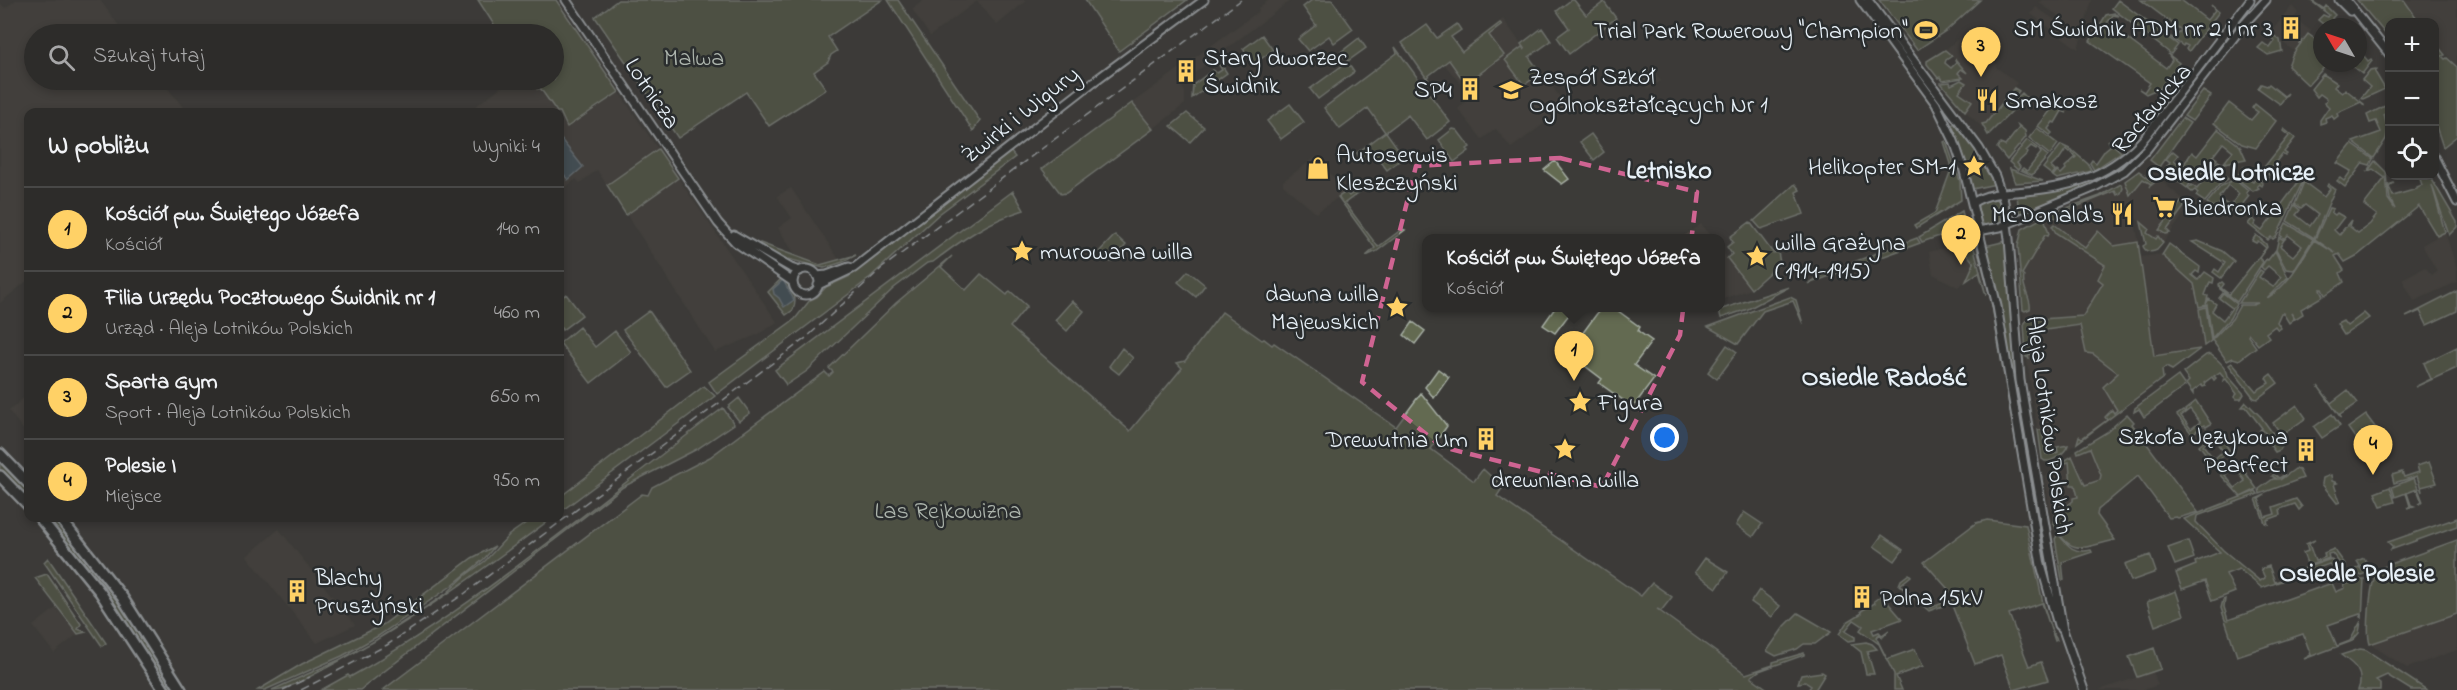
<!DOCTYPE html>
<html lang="pl">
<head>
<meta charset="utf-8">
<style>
	:root { --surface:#2d2c2a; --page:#393836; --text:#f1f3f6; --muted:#a7a7a8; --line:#484847; --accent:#ffd166 }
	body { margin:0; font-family:"Indie Flower",sans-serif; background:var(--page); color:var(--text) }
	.controls { position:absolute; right:18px; top:18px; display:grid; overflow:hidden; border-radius:12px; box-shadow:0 3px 9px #0003 }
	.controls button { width:54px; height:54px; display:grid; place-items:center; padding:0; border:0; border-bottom:2px solid var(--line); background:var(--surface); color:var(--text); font:30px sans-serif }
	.compass { position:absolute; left:2313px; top:18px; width:54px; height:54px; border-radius:50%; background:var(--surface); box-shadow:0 3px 9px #0003; rotate:309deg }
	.you { position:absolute; left:1665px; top:438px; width:21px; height:21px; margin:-15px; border:4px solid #fff; border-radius:50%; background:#1a73e8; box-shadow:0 0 0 9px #1a73e833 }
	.badge { display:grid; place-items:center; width:39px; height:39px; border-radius:50%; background:var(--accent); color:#111; font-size:20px; font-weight:700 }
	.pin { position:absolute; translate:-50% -50px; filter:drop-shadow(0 2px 3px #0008) }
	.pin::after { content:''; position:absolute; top:32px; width:21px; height:18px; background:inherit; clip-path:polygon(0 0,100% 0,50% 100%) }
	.popup { position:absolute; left:1422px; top:234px; width:303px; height:78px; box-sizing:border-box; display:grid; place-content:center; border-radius:12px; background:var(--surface); filter:drop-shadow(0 2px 4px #0005); font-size:20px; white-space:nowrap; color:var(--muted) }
	.popup b { font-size:22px; color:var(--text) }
	.popup::after { content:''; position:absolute; left:50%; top:100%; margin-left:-12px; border:12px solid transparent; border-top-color:var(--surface) }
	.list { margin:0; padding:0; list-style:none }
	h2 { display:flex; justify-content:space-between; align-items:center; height:78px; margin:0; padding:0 24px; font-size:26px }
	h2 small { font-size:20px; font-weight:400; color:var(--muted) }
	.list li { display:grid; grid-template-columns:39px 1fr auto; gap:18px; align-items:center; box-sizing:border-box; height:84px; padding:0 24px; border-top:2px solid var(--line) }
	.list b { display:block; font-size:22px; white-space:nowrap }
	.list p { margin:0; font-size:20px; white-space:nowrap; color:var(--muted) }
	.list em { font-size:20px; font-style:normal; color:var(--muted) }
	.icon { flex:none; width:33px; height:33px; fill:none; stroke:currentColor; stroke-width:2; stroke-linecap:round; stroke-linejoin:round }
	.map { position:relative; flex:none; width:2457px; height:690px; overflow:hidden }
	.search { position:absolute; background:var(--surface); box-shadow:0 3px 9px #0003; left:24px; top:24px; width:540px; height:66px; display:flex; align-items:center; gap:15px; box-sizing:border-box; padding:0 21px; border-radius:33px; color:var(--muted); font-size:22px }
	.panel { position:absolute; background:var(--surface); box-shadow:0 3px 9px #0003; left:24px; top:108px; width:540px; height:414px; border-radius:12px }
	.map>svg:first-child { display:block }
	.built { fill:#49453f }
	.green { fill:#646b51; stroke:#a6aea4; stroke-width:1.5 }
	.water { fill:#4c626f; stroke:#8a9ba6; stroke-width:1.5 }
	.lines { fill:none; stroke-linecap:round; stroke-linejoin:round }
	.secondary-casing { stroke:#e8f1f8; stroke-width:11 }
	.highway-casing { stroke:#e8f1f8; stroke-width:14 }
	.secondary { stroke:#2a2d2e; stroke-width:7 }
	.highway { stroke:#2a2d2e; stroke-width:9 }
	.rail { stroke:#e8f1f8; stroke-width:1.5; stroke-dasharray:9 4.5; stroke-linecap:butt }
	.marked { fill:none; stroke:#cf6492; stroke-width:4.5; stroke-dasharray:12 8; stroke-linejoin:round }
	.labels { text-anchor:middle; stroke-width:5; stroke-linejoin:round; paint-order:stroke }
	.poi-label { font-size:24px; fill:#e8f1f8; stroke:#2a2d2e; text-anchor:start }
	.park-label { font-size:24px; fill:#adb5ad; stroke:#2a2d2e }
	.street-label { font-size:24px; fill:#e8f1f8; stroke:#2a2d2e }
	.neighbourhood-label { font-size:26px; font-weight:bold; fill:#e8f1f8; stroke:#2a2d2e }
</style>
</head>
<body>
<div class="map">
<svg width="2457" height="690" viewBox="0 0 2457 690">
	<rect width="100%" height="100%" fill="#3c3b38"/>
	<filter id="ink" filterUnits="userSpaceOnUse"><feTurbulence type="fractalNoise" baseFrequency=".0167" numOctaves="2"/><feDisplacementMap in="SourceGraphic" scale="12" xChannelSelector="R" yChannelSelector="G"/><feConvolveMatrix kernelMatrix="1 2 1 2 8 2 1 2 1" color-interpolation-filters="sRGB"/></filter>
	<g filter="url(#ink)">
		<path class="built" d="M16 0H100L125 34H34V80H161L187 112H28V280L0 303V3L5 8Z
			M924 0H1027L997 25 977 1 930 36 912 9Z
			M1269 0H1291L1180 84 1185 92V104L1153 129 1132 103 1259 11 1258 8Z
			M2043 0H2092L2078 49 2031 14 2036 7 2061 24 2064 19 2039 3Z
			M2297 0 2292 6 2298 13 2294 18 2311 31 2294 51 2270 33Z
			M2404 0H2457V67L2435 41 2434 22H2421Z
			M1503 19 1567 107 1511 148 1496 129 1482 139 1458 109 1471 96 1444 64Z
			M1960 37 1997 64 1996 67 2017 83 1986 124H1982V127L1965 111 1972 101 1959 92 1964 81 1958 73 1961 65 1945 50Z
			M1651 67 1661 81 1648 90 1638 77Z
			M510 80H530L537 89 540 88 557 112H468Z
			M619 92 658 149 607 185 597 170 580 183 576 179 560 192V116L568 127Z
			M1316 157 1346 192 1316 213 1283 185V181Z
			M2149 171 2189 204V207L2163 243 2158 237 2156 239 2147 232 2149 229 2134 217 2140 249 2108 279 2086 317 2027 320 2024 324 2023 310 2030 309 2031 306 2024 289V276L2021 274 2047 232 2044 217 2100 196 2125 181 2131 195Z
			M678 178 777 322 759 334 715 352 627 215Z
			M791 188 840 261 820 265 796 256 778 228 792 218 777 196Z
			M1701 224 1713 238H1681Z
			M2445 232 2457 269V282L2414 301 2402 279 2425 267 2432 275 2437 271 2422 245Z
			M1969 241 1979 262V271L1958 287 1933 274 1929 252Z
			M1721 250 1751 289 1721 300Z
			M2161 254 2194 284 2204 346 2200 349 2154 357 2141 257Z
			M2081 325 2093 354 2118 373 2114 378 2123 410 2087 437 2048 462 2042 459 2026 355 2032 354V332Z
			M28 394V436L9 411Z
			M2090 448 2101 475 2100 480 2074 505 2054 520 2052 511H2050L2045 477 2077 450V452Z
			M279 529 297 552 355 625 317 643 247 556Z
			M56 608 78 634 54 653 33 626Z
			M2457 614V650L2407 668 2370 644Z
			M2153 672 2158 685 2144 690H2099Z"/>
		<path class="green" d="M478 0H556L619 92 567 127 560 112H557L540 88 537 89 530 80H554V34H500Z
			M618 0H882L828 37 837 51 831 55 828 62 814 72 826 89 769 126 746 92 678 138 595 17Z
			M888 0H898L980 121 973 131Z
			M1085 0H1187L1119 51Z
			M1312 0H1332L1353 29 1334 43 1329 36 1308 51 1298 39 1316 25 1303 7Z
			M1571 0H1574L1586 15 1604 2 1616 18 1569 54 1557 37 1569 28 1557 11Z
			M1879 0H1980L1947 30 1917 50Z
			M2118 0 2178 45 2171 54 2112 8Z
			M2141 0H2181L2207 20 2215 10 2211 5 2219 12 2189 51 2186 49 2188 46 2184 44 2183 46 2170 37 2175 38 2181 30Z
			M2310 0 2324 9 2326 6 2335 15 2332 18 2340 27H2327L2318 20 2323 15 2328 17 2329 15Z
			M2357 0H2404L2416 17 2414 19 2417 22H2421H2390L2389 38Z
			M2114 13 2119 16 2113 15 2107 23 2166 68 2172 60 2168 54 2179 63 2158 91 2155 90 2146 94 2139 89 2144 92 2150 83 2090 41 2106 15Z
			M1500 23 1502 25 1489 35 1504 55 1466 84 1449 60 1427 77 1430 83 1402 43 1427 25 1437 38 1457 24 1461 30 1451 37 1462 52Z
			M1542 28 1551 41 1529 57 1541 73 1524 85 1505 60 1522 47 1525 50 1521 44Z
			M2270 33 2280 40 2282 51 2268 55 2258 48 2263 43 2270 48 2275 41 2268 35Z
			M2308 34 2322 44 2318 50 2322 53V63H2328L2308 85 2288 66 2292 55Z
			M1262 35 1273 50 1254 64 1243 49Z
			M1359 38 1366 48 1348 61 1341 52Z
			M2434 41 2445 55 2442 56 2445 59 2447 58 2457 67V136L2443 147 2435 123Z
			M1395 47 1450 122 1427 140 1408 115 1386 132 1404 157 1387 170 1374 153 1362 161 1357 153 1385 132 1368 108 1340 129 1324 108 1397 53Z
			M2358 49 2368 61 2371 59 2372 61 2362 74 2348 63H2358Z
			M1945 50 1952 56 1946 60 1945 63 1951 68 1956 63 1955 59 1967 73 1961 69 1958 73 1963 78 1943 81 1940 77 1938 78 1927 64V61Z
			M1347 62 1354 72 1318 99 1310 89Z
			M1221 64 1227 73 1192 98 1193 85 1213 70 1217 73 1222 70 1219 65Z
			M2376 69 2377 70 2375 72 2385 89 2363 99 2361 98 2370 87 2362 80 2370 70Z
			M2323 74 2337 83 2334 87 2342 93 2345 89 2364 104V105L2361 102 2337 113 2338 116 2334 119 2332 115 2325 118 2326 122 2320 124V120L2329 107 2325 103 2327 99 2320 94 2317 97 2311 89Z
			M1961 80 1966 83 1959 92 1972 101 1965 111 1941 83 1950 82 1951 85Z
			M2261 84 2267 86 2269 84 2284 96 2288 93 2280 104 2258 88Z
			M2014 88 2019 91 2014 97 2016 99 2022 93 2027 98 2014 110 2003 101Z
			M2203 91 2211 96 2192 121 2184 116Z
			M1132 103 1153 129 1066 193 1061 194 1042 169Z
			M2002 103 2012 111 1988 135 1982 124 1986 123Z
			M2229 103 2251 120 2258 112 2252 108 2255 104 2276 121 2256 148 2242 144 2214 123Z
			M1290 104 1304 122 1281 139 1267 121Z
			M2389 104V112L2384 115 2387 126 2389 125 2386 139 2374 158 2353 142 2381 132 2376 121 2370 123 2367 115Z
			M2055 105 2067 113 2062 111 2055 123 2053 122 2048 129 2052 133 2050 135 2038 126Z
			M1187 113 1204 127 1190 142 1171 126Z
			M2182 118 2190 123 2159 167 2150 160Z
			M1957 122 1976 149 1996 184 1972 189 1965 163 1950 126Z
			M2017 124 2025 131 2026 137 2007 160 1997 148 2000 144 2005 146 2019 128Z
			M2037 128 2058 144 2050 155 2029 138Z
			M1453 129 1457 130 1470 147 1467 149 1469 151 1454 162 1439 140Z
			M2218 129 2240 146 2246 159 2215 165 2218 161 2223 164 2233 151 2223 143 2213 156 2217 159 2212 165 2165 169 2170 162 2166 159 2173 151 2178 155 2174 160 2182 167 2192 152 2197 156Z
			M2284 129 2295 138 2284 152 2287 154 2285 156 2282 154 2268 172 2270 175 2266 174 2268 178 2264 177 2260 181 2263 184 2262 186 2259 184 2257 186 2259 188 2253 191 2236 178 2244 167 2247 169 2243 174 2253 181 2289 136 2283 131Z
			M1591 134 1604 152 1594 160 1580 142Z
			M2027 140 2037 147 2036 149 2031 146 2026 151 2028 153 2017 163 2020 167 2018 170 2009 162Z
			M2108 140 2121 152 2094 170 2090 163 2092 160 2096 163 2105 150 2111 145Z
			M1946 141 1960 181 1961 200 1916 228 1914 225 1935 213 1952 167 1944 142Z
			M2352 144 2373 159 2370 165 2363 163 2345 187 2337 181 2340 178 2344 181 2351 171 2337 163Z
			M2061 145 2072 150 2070 152 2066 149 2058 161H2057L2051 167 2055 171 2052 175 2043 168Z
			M2038 148 2048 156 2032 175 2021 170 2023 168 2027 171 2041 153Z
			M658 149 678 178 626 215 607 185Z
			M1010 151 1015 157 939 214 866 281 717 394 709 382 795 319 810 300 817 297 826 287 850 276Z
			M2073 151 2088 164 2092 171 2057 179 2053 176 2057 171 2061 174 2066 169 2065 167 2076 157 2072 153Z
			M2136 156C2104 186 2060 199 2020 215L2019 213 2017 195C2042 193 2067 191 2091 181 2104 176 2124 157 2136 156Z
			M1555 161 1569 179 1562 184 1544 170Z
			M2375 161 2386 172 2388 199 2395 209 2390 199 2388 185 2394 183 2389 187 2393 196 2417 189V187L2422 185 2419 176H2430L2457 222V227L2449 235 2432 185 2445 232 2437 236 2419 206 2358 255 2345 262 2339 254 2335 256 2344 270 2340 273 2344 282 2325 295 2322 289H2320L2323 296 2301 309 2303 314 2295 319 2291 313 2294 319 2289 323 2283 313H2281L2277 322 2281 328 2278 330 2275 326 2266 333 2269 337 2258 345 2249 334 2248 336 2256 347 2239 360 2233 358 2227 361 2212 340 2232 319 2240 305H2253L2258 303H2239L2260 270 2263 272 2259 277 2273 287 2281 277 2268 266 2264 270 2261 267 2266 259 2268 260 2275 251 2288 277 2267 298C2289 285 2301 260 2314 240L2335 253 2315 239 2329 208 2333 209 2331 212 2335 215 2337 213 2344 217 2334 230 2339 235 2351 220 2349 226 2358 233 2370 224 2377 215 2364 205 2385 178 2373 169 2368 171Z
			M2210 166 2228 179 2219 185 2205 202 2196 196 2198 193 2195 190 2192 192 2188 189 2192 185 2197 189 2206 177 2196 169 2187 181 2190 184 2187 188 2164 171Z
			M2010 169 2043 181 2015 183Z
			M2139 171 2154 183 2149 187 2151 184 2143 179 2130 195 2125 181Z
			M2302 177 2304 179 2276 237 2273 239 2271 237 2268 240 2248 224 2252 219 2256 222 2254 225 2262 231Z
			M2235 179 2248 190 2246 193 2249 196 2241 206 2244 208 2238 217 2221 204 2223 202 2230 206 2239 194 2228 185 2219 197 2222 200 2218 206 2211 207 2207 203 2221 186Z
			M1368 182 1370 184 1345 203 1378 247 1402 229 1405 230 1377 251 1366 256 1375 248 1338 197 1346 192 1349 196Z
			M2304 182 2324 197 2330 189 2327 186 2328 184 2335 189 2314 238 2287 221 2294 205 2300 210 2296 215 2310 226 2318 215 2305 205 2301 208 2295 204Z
			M1795 184 1800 190 1796 192 1804 214 1761 229 1754 221Z
			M2121 184 2123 188 2121 193 2117 195 2115 191 2059 214 2060 217 2051 218 2050 214 2100 196Z
			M1013 191 1024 210C988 221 963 239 933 262L927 263 894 288 807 371 786 385 785 383 775 370Z
			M1993 197 1999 201 2002 219 1998 224 1987 226C1978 222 1975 211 1979 202Z
			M2181 202 2187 209 2184 207 2167 230 2170 233 2165 234 2159 230Z
			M1962 211 1967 230 1945 234 1922 242 1919 237Z
			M2044 217 2049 234 2048 236 2045 235 2022 274 2024 276C2021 289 2032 298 2030 309L2025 311 2023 310 2018 246 2022 229Z
			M1750 222 1773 253 1778 252 1780 263 1751 289 1727 258 1732 254 1727 247 1733 242 1730 237Z
			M2141 222 2149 229 2147 233 2156 239 2158 236 2163 243 2157 250C2151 253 2145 252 2143 246L2146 244Z
			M2286 223 2313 239 2294 270 2286 269 2276 250 2279 237 2284 240 2280 246 2293 256 2302 246 2288 235 2285 239 2280 235Z
			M2054 224 2085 248 2098 231 2114 246 2138 242 2154 356 2200 349 2172 370 2166 367 2162 370 2163 378 2077 443 2079 436 2082 438 2107 420 2105 417 2112 410 2114 413 2117 410 2103 387 2118 373 2093 354 2086 353 2080 325 2032 332 2035 351H2038L2039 357 2033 358 2032 354 2028 355 2029 358 2026 357 2024 324 2027 320 2083 316 2103 283 2098 279 2105 265 2056 233 2052 226Z
			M1115 235 1126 245 1111 262 1099 252Z
			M2256 235 2266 244 2267 247 2259 258 2263 262 2237 302 2220 289 2219 284 2222 282 2224 284 2221 288 2229 294 2266 248 2258 241 2256 243 2252 241Z
			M1917 238 1920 243 1808 284 1825 273Z
			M2007 241 2016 372 2024 433 2000 304 1985 246Z
			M2198 241 2222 251 2234 261 2221 278 2213 272 2215 269 2219 272 2225 263 2192 242Z
			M760 243 820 265 856 255 843 262 824 268 788 259 787 261 758 247Z
			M2169 244 2200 267 2199 273 2196 271 2192 275 2198 280 2205 272 2214 278 2213 283 2210 282 2205 295 2208 296 2206 304 2209 299 2216 304 2212 311 2223 320 2232 308 2219 298 2223 293 2237 304 2230 318 2212 338 2207 305 2199 307 2194 284 2162 255Z
			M1979 247 1991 287 2016 435 2014 434 1991 300 1977 248Z
			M1974 248 1986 295 1979 272 1966 281 1974 263 1966 253 1969 249Z
			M952 256 941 267 966 290 981 274 1007 295 1010 291 1027 306 1010 327 1130 431 1182 368 1177 363 1185 361 1222 312 1262 340 1264 339 1272 345 1274 343 1396 427 1421 393 1447 426 1431 449 1474 481 1483 469 1496 481H1507L1497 496 1641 596 1652 583 1672 597 1661 611 1657 609 1746 674 1773 665V662L1804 653V655L1759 671 1751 677 1769 690H383L642 494 648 495 652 487 710 457 825 372 829 376 833 372 829 368 896 303Z
			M1188 271 1205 285 1196 297 1178 282Z
			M783 277C793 285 798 298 793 310L786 315 768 292Z
			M1789 287 1748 309 1721 318 1719 310Z
			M2457 291V311L2427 325 2420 311 2406 317Z
			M566 294 582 315 562 330 560 326V299Z
			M1790 297 1796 300 1803 324 1793 301 1763 311 1738 344 1708 327Z
			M1072 301 1084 311 1067 331 1055 320Z
			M2206 307 2211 341 2204 346 2199 309Z
			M1555 308H1574L1555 333 1543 325Z
			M1601 308H1614L1640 327 1638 331 1652 341 1634 365 1654 379 1633 407 1599 383 1602 379 1568 353Z
			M649 311 690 370 666 387 623 330Z
			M2364 313 2369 318 2344 335 2337 324 2343 321 2347 326Z
			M1413 322 1425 331 1415 344 1404 335Z
			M579 327 595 347 615 331 631 352 591 383 560 343Z
			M1727 345 1737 352 1717 379 1708 372Z
			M2457 347V368L2415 387 2431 379 2424 363Z
			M1122 348 1133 358 1119 374 1109 366Z
			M2210 354C2217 359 2227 367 2228 376L2244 394 2241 399H2236L2234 397 2237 394 2226 379 2223 381 2224 377 2220 372 2214 376 2216 378 2214 380 2212 377 2204 383 2206 386 2203 387 2201 385 2193 391V394L2186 384 2189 381 2183 373 2206 355Z
			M2232 363 2256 391 2269 383 2266 378 2271 374 2278 383 2257 399 2254 398 2229 365Z
			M1438 369 1449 377 1434 398 1425 387Z
			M2178 376 2185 386 2144 417 2139 409 2134 412 2135 408Z
			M704 386 715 396 560 512V497Z
			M2318 386 2331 403 2348 390 2358 403 2340 415 2341 418Z
			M739 398 750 413 739 421 728 407Z
			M2196 401 2211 424 2206 427 2204 425 2192 434 2177 415 2183 411 2185 413 2181 416 2191 429 2200 422 2190 409 2186 412 2185 410Z
			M2246 402 2261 417 2282 446 2280 450 2275 452 2270 445 2272 443 2263 430H2260L2262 428 2246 407H2242Z
			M2297 405 2306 418 2282 435 2273 423Z
			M723 408 734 424 697 449 623 487 360 690H321L348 675 350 677C484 602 600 499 723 408Z
			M2127 414 2134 422 2132 424 2198 512 2178 518 2176 517 2169 518 2138 476 2098 510 2097 515 2115 540C2085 547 2069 558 2053 522L2056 514 2073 501V498L2078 497 2075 485H2071L2069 462 2062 464V468L2060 466 2053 468 2072 456 2085 485 2100 480 2101 475 2090 448 2078 453 2077 450 2107 432Z
			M2332 414 2340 426 2322 438 2314 427Z
			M2366 415 2387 443 2386 444 2368 451 2364 449 2387 443 2376 428 2358 442 2348 428Z
			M2038 430H2042L2046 454H2054L2058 452 2057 447 2068 445C2066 452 2053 462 2045 461L2042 459Z
			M2217 431 2232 454 2228 457 2226 454 2214 464 2199 445 2205 440 2206 442 2203 445 2214 459 2223 451 2213 438 2208 441 2206 439Z
			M0 459 28 487V501L0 471Z
			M2238 462 2257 489 2241 497 2221 475 2227 470 2229 471 2225 475 2235 488 2245 481 2235 467 2230 470 2229 469Z
			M2429 462 2437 483 2421 487 2422 492 2417 476 2394 483 2392 475 2402 472 2404 477 2419 472 2417 466Z
			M2295 469 2299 470 2303 478 2260 494 2259 489 2273 479H2277L2272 476 2274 474 2279 478 2285 474 2280 480Z
			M2331 475 2332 481 2337 483 2334 484 2340 502 2337 503 2322 484 2323 478Z
			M2414 478 2423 502 2419 504 2422 502 2417 489 2407 493 2411 505 2414 506 2407 508 2410 506 2406 493 2395 497 2392 487Z
			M2390 487 2395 502 2381 506 2375 493Z
			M2256 491 2258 494 2197 516 2196 522 2223 550 2260 581 2265 578 2261 569 2269 566 2275 582 2290 577 2288 571 2300 574 2305 568 2331 559 2345 578 2360 566 2357 561 2364 558 2367 563 2360 568 2363 571 2368 566 2367 573 2340 582 2333 566 2329 564 2262 588 2239 569 2226 574 2235 592 2212 601 2205 581 2182 589 2176 573 2196 565 2195 562 2220 552 2184 519Z
			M2265 495 2259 499 2265 517 2275 514 2273 507 2296 499 2302 507 2299 510 2295 504 2280 509 2281 515 2267 520 2268 524 2265 523 2256 499Z
			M1744 512 1762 524 1753 537 1736 525Z
			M43 518H55C102 570 140 629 175 690H168L107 595Z
			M533 518H552C479 572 407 626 326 668 310 676 290 690 272 690L339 660 373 642 414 615 447 593 466 575 485 561 509 535Z
			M2457 518V526L2390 550 2393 547 2388 542Z
			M1987 520 2026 525 2043 603 2051 630 2057 640 2055 641 2042 603 2009 614 2029 666 2041 662 2048 680 2014 690 2001 655 1975 664 1951 603 1929 611 1899 585 1901 580 1909 574 1911 576 1900 585 1930 608 1956 598 1924 562 1976 523Z
			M2058 534C2068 546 2074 554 2091 550L2092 552 2062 562 2064 580H2062L2055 539Z
			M1882 535 1903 550 1895 561 1874 546Z
			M2315 540 2309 544 2315 561 2325 557 2324 553 2334 549 2345 564 2342 566 2332 553 2328 554 2329 558 2308 566 2303 553 2308 551 2306 544Z
			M2457 540V614L2370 644C2366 632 2370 586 2376 574 2379 569 2383 567 2388 565Z
			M2188 541 2194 558 2175 565 2168 548Z
			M495 546 484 559 450 587 378 636 342 656 265 690H258L302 664 384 624 472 558Z
			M2150 555 2156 572 2131 581 2125 564Z
			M48 558 106 643 102 646 44 562Z
			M1705 558 1728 572 1717 588 1695 572Z
			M47 574 81 624 78 629 86 632 78 634 35 578Z
			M2361 579H2364L2362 619 2360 614 2328 625 2337 646 2350 641 2361 621 2359 633 2352 641 2304 659 2311 655 2303 634 2237 656 2221 608 2223 600 2225 599 2224 607 2228 620 2332 583 2336 592 2345 588 2344 585Z
			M1759 590 1780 606 1772 617 1751 602Z
			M2176 591 2184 615 2155 626 2147 602Z
			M1885 593 1883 597 1902 619 1872 630 1874 634 1879 632 1882 635 1889 630 1882 638 1880 634 1876 637 1887 659 1915 649 1923 666 1896 676 1902 690H1894V674L1879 644 1860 630 1863 626 1854 620 1845 631 1855 637V640L1848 641 1839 634 1847 622 1862 613 1861 611 1875 603 1874 601Z
			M1798 613 1831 632 1815 644H1804L1797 649 1776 656 1767 651 1784 627Z
			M1866 642 1872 644 1877 649 1867 651 1874 674H1866L1861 652 1851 644Z
			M2154 648 2161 669 2137 677 2129 657Z
			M2360 649 2366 650 2427 690H2411L2387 675 2376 680 2380 683V690H2358C2365 673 2355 665 2341 655Z
			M1822 672 1825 674 1815 690H1808L1811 686 1805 682 1798 683 1801 675Z"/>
		<path class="water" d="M560 138 583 167 568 180 560 169Z
			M783 280 794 300 784 307 779 298 774 294 773 289Z"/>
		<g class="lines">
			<g class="secondary-casing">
				<path id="secondary" d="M566 0 718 223 735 242 793 282
					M1860 0 1936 104 1954 141 1963 167 1997 306 2041 565 2058 625 2063 630 2084 690
					M1868 0 1979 148 1995 176 2004 202 2009 239 2020 380 2063 630
					M2339 0 2350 11
					M2346 0 2390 55
					M2434 157 2457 202
					M1972 203C1989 192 2007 193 2026 191 2075 187 2113 174 2146 136L2250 0
					M1978 231 2000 227 2093 188 2124 171 2146 150 2245 23 2266 0
					M734 235 791 268 800 271
					M793 282a13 13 0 1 1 26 0a13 13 0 1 1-26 0Z
					M817 276 827 275 849 267
					M818 285 854 268 1092 83 1204 0"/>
			</g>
			<g class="highway-casing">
				<path id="highway" d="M0 454 28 483
					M0 476 28 505
					M40 518 100 592 164 690
					M60 518 122 597 181 690"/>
			</g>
			<use href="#secondary" class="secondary"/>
			<use href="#highway" class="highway"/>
			<path class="rail" d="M283 690 310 677
				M301 690 387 645 464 594 806 338 882 268 1241 0"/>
		</g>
	</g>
	<path d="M0 0H2457V690H0ZM1560 158 1697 192 1680 335 1602 487 1442 447 1362 382 1416 166Z" fill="#3c3b38" fill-opacity=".55" fill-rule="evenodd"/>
	<path class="marked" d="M1560 158 1697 192 1680 335 1602 487 1442 447 1362 382 1416 166Z"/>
	<defs>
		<g id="building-bare" transform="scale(1.8)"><path d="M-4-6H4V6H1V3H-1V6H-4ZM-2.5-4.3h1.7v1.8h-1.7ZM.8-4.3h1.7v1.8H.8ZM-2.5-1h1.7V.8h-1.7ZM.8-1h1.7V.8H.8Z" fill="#ffd166" stroke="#2a2d2e" stroke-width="2.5" paint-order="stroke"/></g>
		<g id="stadium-bare" transform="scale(1.8)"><path d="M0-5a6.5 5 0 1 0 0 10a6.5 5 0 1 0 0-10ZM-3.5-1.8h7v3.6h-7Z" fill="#ffd166" stroke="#2a2d2e" stroke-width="2.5" paint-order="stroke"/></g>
		<g id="school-bare" transform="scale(1.8)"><path d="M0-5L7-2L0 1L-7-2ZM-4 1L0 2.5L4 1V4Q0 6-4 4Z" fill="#ffd166" stroke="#2a2d2e" stroke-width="2.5" paint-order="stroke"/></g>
		<g id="restaurant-bare" transform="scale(1.8)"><path d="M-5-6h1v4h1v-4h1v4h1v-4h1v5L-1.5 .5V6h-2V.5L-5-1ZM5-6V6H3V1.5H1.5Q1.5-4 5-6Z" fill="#ffd166" stroke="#2a2d2e" stroke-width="2.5" paint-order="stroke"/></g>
		<g id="sight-bare" transform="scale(1.8)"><path d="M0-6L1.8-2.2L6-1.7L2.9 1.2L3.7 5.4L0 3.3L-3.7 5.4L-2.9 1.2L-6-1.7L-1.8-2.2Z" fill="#ffd166" stroke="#2a2d2e" stroke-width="2.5" paint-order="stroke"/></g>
		<g id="shop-bare" transform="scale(1.8)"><path d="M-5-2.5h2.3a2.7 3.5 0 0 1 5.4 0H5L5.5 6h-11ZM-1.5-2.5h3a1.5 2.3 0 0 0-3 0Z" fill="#ffd166" stroke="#2a2d2e" stroke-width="2.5" paint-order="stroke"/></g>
		<g id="supermarket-bare" transform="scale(1.8)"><path d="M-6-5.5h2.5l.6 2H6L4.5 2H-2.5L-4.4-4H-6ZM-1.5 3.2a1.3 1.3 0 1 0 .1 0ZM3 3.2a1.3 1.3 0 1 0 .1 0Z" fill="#ffd166" stroke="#2a2d2e" stroke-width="2.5" paint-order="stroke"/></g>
	</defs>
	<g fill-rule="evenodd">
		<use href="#building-bare" x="2291" y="28"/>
		<use href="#stadium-bare" x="1926" y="30"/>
		<use href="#building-bare" x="1186" y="71"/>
		<use href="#building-bare" x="1470" y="89"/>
		<use href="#school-bare" x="1511" y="90"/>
		<use href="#restaurant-bare" x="1987" y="100"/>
		<use href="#sight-bare" x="1974" y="166"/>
		<use href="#shop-bare" x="1318" y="168"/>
		<use href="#supermarket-bare" x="2164" y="207"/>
		<use href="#restaurant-bare" x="2122" y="214"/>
		<use href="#sight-bare" x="1022" y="251"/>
		<use href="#sight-bare" x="1757" y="256"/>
		<use href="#sight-bare" x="1397" y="307"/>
		<use href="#sight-bare" x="1580" y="402"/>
		<use href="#building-bare" x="1486" y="439"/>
		<use href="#sight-bare" x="1565" y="449"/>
		<use href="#building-bare" x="2306" y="450"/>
		<use href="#building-bare" x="297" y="591"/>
		<use href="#building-bare" x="1862" y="597"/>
	</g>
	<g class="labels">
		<g class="poi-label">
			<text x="2273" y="36" text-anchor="end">SM Świdnik ADM nr 2 i nr 3</text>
			<text x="1908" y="38" text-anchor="end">Trial Park Rowerowy "Champion"</text>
			<text x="1204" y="65">Stary dworzec<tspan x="1204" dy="28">Świdnik</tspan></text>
			<text x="1529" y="84">Zespół Szkół<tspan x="1529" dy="28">Ogólnokształcących Nr 1</tspan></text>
			<text x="1452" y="97" text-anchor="end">SP4</text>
			<text x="2005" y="108">Smakosz</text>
			<text x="1336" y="162">Autoserwis<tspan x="1336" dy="28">Kleszczyński</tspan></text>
			<text x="1956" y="174" text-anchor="end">Helikopter SM-1</text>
			<text x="2182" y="215">Biedronka</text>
			<text x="2104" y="222" text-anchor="end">McDonald's</text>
			<text x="1775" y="250">willa Grażyna<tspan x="1775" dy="28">(1914-1915)</tspan></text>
			<text x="1040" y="259">murowana willa</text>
			<text x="1379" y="301" text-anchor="end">dawna willa<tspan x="1379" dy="28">Majewskich</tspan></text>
			<text x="1598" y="410">Figura</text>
			<text x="2288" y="444" text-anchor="end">Szkoła Językowa<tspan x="2288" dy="28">Pearfect</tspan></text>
			<text x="1468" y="447" text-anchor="end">Drewutnia Um</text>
			<text x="1565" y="487" text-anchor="middle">drewniana willa</text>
			<text x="315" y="585">Blachy<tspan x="315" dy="28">Pruszyński</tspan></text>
			<text x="1880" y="605">Polna 15kV</text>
		</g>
		<g class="park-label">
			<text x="694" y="65">Malwa</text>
			<text x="948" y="518">Las Rejkowizna</text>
		</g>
		<g class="street-label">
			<text transform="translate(653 93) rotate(56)" y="8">Lotnicza</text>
			<text transform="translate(2151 108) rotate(-50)" y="8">Racławicka</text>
			<text transform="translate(1020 114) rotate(-38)" y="8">Żwirki i Wigury</text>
			<text transform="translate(2050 425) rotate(82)" y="8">Aleja Lotników Polskich</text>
		</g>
		<g class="neighbourhood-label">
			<text x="1669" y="178">Letnisko</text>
			<text x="2231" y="180">Osiedle Lotnicze</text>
			<text x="1884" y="385">Osiedle Radość</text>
			<text x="2357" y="581">Osiedle Polesie</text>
		</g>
	</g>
</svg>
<div class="controls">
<button>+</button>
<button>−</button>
<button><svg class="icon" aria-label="locate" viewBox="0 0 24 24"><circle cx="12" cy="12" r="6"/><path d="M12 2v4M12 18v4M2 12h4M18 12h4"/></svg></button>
</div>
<svg class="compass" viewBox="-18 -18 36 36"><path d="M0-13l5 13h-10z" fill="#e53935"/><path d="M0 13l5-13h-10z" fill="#a7a7a8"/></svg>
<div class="you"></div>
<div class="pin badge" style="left:1574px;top:381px">1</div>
<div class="popup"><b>Kościół pw. Świętego Józefa</b>Kościół</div>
<div class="pin badge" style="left:1961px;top:265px">2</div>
<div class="pin badge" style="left:1981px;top:77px">3</div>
<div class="pin badge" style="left:2373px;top:475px">4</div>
<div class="search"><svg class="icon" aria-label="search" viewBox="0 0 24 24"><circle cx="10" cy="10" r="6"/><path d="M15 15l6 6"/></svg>Szukaj tutaj</div>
<section class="panel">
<h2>W pobliżu<small>Wyniki: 4</small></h2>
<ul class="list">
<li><span class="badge">1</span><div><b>Kościół pw. Świętego Józefa</b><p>Kościół</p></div><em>140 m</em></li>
<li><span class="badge">2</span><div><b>Filia Urzędu Pocztowego Świdnik nr 1</b><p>Urząd · Aleja Lotników Polskich</p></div><em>460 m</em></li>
<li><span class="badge">3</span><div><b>Sparta Gym</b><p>Sport · Aleja Lotników Polskich</p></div><em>650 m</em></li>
<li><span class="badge">4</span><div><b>Polesie I</b><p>Miejsce</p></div><em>950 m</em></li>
</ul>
</section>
</div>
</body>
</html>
